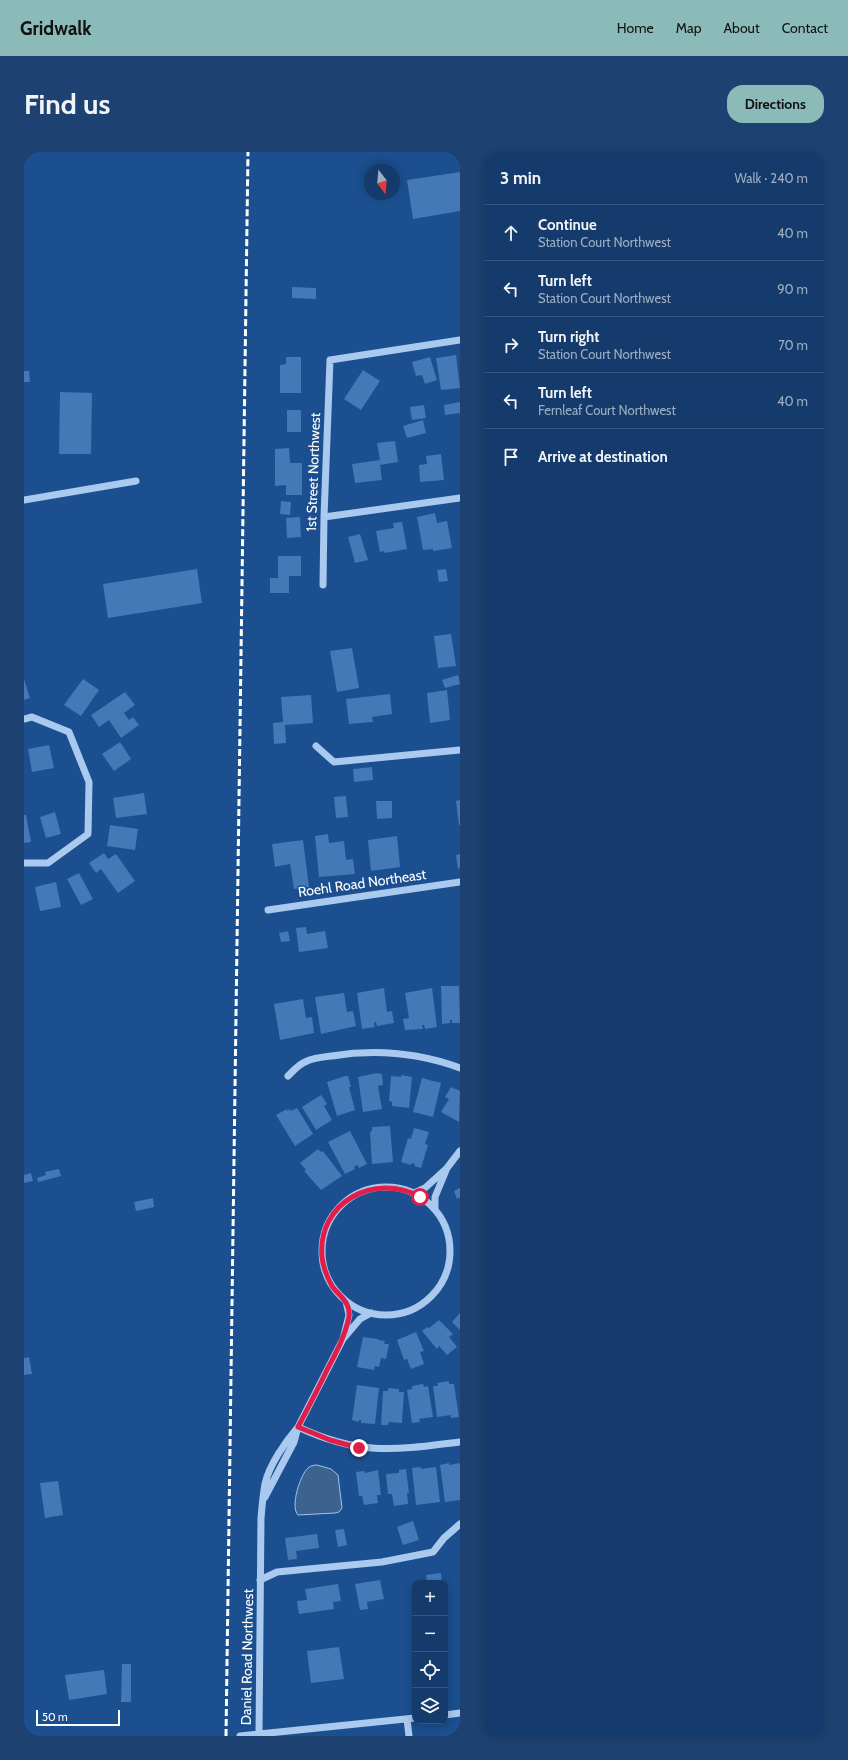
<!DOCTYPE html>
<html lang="en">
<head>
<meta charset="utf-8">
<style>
	:root { --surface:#143b6b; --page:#1d4271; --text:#f1f3f6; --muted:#9dadc1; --line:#33557e; --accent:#8bbbb9 }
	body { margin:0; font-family:Cabin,sans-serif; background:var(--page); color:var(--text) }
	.controls { position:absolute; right:12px; bottom:12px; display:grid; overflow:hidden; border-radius:8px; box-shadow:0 2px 10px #0003 }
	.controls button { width:36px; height:36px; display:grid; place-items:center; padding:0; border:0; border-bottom:1px solid var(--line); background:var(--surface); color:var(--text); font:20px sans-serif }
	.compass { position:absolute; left:340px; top:12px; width:36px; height:36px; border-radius:50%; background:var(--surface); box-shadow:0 2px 10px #0003; rotate:164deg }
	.scale { position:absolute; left:12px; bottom:10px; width:84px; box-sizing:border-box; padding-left:4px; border:2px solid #fff; border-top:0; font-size:11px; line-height:14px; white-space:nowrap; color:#fff; -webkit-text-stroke:3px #1b4f8f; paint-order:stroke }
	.stop { position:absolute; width:12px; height:12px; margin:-9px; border:3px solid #e11d48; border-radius:50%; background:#fff }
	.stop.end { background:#e11d48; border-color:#fff; box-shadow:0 1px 4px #0008 }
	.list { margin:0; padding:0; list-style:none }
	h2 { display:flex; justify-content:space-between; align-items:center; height:52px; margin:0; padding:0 16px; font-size:17px }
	h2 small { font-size:13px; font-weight:400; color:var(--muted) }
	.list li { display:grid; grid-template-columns:26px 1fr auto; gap:12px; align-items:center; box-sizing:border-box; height:56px; padding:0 16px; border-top:1px solid var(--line) }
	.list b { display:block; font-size:15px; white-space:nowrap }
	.list p { margin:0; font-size:13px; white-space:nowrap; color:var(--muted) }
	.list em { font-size:13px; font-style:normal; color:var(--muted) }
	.icon { flex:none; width:22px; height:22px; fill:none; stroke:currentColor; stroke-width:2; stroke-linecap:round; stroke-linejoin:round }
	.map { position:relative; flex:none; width:436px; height:1584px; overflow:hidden; border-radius:16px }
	header { display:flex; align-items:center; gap:24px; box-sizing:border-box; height:56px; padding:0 20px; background:var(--accent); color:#111 }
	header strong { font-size:19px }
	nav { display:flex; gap:22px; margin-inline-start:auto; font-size:14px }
	.intro { display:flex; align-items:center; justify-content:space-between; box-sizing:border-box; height:96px; padding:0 24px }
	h1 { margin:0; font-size:28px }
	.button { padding:10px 18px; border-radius:16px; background:var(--accent); color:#111; font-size:14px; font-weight:700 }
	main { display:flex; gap:24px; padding:0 24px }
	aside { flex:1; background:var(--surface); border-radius:16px; box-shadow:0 2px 10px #0003 }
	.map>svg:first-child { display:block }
	.water { fill:#3c6290; stroke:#9cc4f0 }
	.building { fill:#4478b7 }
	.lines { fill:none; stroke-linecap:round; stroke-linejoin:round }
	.minor { stroke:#a9c9ee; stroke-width:7 }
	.rail { stroke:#fff; stroke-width:3; stroke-dasharray:7 3; stroke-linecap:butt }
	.route { stroke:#e11d48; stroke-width:5 }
	.labels { text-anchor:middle; stroke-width:3; stroke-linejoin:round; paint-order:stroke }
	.street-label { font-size:14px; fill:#fff; stroke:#1b4f8f }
</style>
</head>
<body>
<header>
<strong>Gridwalk</strong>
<nav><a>Home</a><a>Map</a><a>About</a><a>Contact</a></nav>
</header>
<div class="intro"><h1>Find us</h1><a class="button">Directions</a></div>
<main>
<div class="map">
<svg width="436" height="1584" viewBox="0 0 436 1584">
	<rect width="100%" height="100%" fill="#1b4f8f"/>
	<path class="water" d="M293 1313 307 1317 314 1323 318 1356 315 1360 311 1361 274 1363C266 1355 276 1323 284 1316 286 1314 289 1313 293 1313Z"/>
	<path class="building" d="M436 20V59L389 67 383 28Z
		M268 135 292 136V147L268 146Z
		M432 203 436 236 417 238 412 206Z
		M262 205H277V241H256V213L262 212Z
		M406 205 413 228 401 232 398 223 392 224 388 210Z
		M339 218 356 229 337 258 320 247Z
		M0 219H5L6 230H0Z
		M36 240 68 241 67 302H35Z
		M436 250V261L421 263 420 253Z
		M400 253 402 266 388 268 386 255Z
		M263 258H277V280H263Z
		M399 268 402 281 383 286 379 274Z
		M371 289 374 310 356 313 358 328 331 331 328 312 356 308 353 291Z
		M265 296 266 311H278V343H262V333L251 334V297Z
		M417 302 420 328 396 330 395 313 403 312 402 304Z
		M257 349 267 350 266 363 256 362Z
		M411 361 413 371 423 369 428 396 409 399V397L399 398 393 365Z
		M276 365 277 385 263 386 262 366Z
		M378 370 383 397 361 401 360 399 356 400 352 379 370 376 369 371Z
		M336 382 344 408 331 411 324 385Z
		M254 404H277V424H265V441H246V426H254Z
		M173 417 178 451 84 466 79 432Z
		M422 417 424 429 415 430 413 418Z
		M427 482 432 514 414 516 410 484Z
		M328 496 335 536 313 540 306 499Z
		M434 523 436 532 421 536 418 528Z
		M0 527 6 546 0 548Z
		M59 527 75 538 57 564 40 553Z
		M423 538 426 568 406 571 403 541Z
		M101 540 111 553 100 561 105 568 109 565 115 573 97 586 85 568 75 575 67 563Z
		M366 542 368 562 348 565 349 570 325 572 322 547Z
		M287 543 289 571 261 573 262 591 250 592 249 571 259 570 257 545Z
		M96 590 107 607 90 619 78 602Z
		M25 593 30 616 8 620 4 597Z
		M348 615 349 628 330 630 329 617Z
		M120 641 123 662 92 666 89 646Z
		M322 644 324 665 312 666 310 645Z
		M436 648V673H435L432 649Z
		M352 649H368V666L353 667Z
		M31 660 37 682 22 686 16 665Z
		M0 663H2L7 690 0 691Z
		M86 673 114 677 111 698 83 694Z
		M304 682 305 691 320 689 322 708 329 707 331 722 295 725 291 684Z
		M373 684 376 715 347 719 344 688Z
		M279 688 285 735 270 737 266 712 251 715 248 692Z
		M80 701 84 707 92 702 111 729 94 741 77 717 72 721 65 711Z
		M436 702V716L434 717 432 703Z
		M55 721 69 747 57 753 43 727Z
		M32 730 37 755 16 759 11 735Z
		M282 775 283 782 301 779 304 796 275 800 272 776Z
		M264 779 266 789 257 790 255 781Z
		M417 834H435L436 871H428V868H426V871L418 872Z
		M360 836 363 860 368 859 370 871 353 874 352 870 350 871 351 875 338 877 333 841Z
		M408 836 413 875 401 877 400 873H398L399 877 381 878 379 867 385 866 381 841Z
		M320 841 323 860 329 859 332 874 297 882 291 845Z
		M279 847 282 866 288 865 290 881 256 888 250 852Z
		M353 921 358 922 359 933 354 934 358 957 339 960 334 925Z
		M377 923 388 925 385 956 368 954V950L365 949 367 924 377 925Z
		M321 924H324L327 935H325L331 958 313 964 303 930Z
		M398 926 409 929 410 930V929L417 931 409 965 389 960Z
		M427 935 436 939 435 970 417 960 425 947 421 945Z
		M297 943 303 952 300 954 308 968 292 978 278 955Z
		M273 956 289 982 271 994 252 963 263 957V959L266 957 267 959Z
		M366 974 369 1010 348 1012 346 980 348 979V975Z
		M390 976 405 980 401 992 404 993 397 1016 390 1014 391 1012 388 1011 387 1013 377 1010 384 986 387 987Z
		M326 979 343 1012 335 1016 333 1013 330 1015 331 1017 321 1022 304 990Z
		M294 997 297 1000 299 999 318 1024 297 1038 280 1019 282 1018 276 1011Z
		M35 1017 37 1024 14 1030 13 1026 22 1023 21 1020Z
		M7 1021 9 1029 0 1031V1023Z
		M436 1036V1046L433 1047 430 1039Z
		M129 1046 130 1055 112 1059 110 1050Z
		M436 1161V1178L428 1170Z
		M415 1168 429 1182 425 1185 433 1195 423 1203 415 1194 413 1197 398 1179 403 1175 405 1176Z
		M392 1180 400 1199 396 1200 400 1212 387 1217 383 1207 380 1208 373 1188Z
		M339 1185 354 1187V1188L361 1189 360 1192H365L362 1207 357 1206 355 1215 351 1214 350 1218 333 1215Z
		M5 1205 8 1222 0 1223V1206Z
		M425 1229V1232H430L435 1265 427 1266V1263L413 1265 409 1234H414L413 1231Z
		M399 1232 400 1235 404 1234 409 1265 395 1267 396 1270 388 1271 383 1238 388 1237V1234Z
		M333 1233 355 1236 351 1272 337 1271V1268H335V1270L328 1268Z
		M364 1236 375 1237V1240H380L378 1271 365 1270 364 1273H357L359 1239H364Z
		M425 1311V1313L436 1311V1348L421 1350 416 1313Z
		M397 1315V1317L412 1315 416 1350 392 1353 388 1316Z
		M382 1317 385 1341H383L384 1352 370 1354 368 1342H364L362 1322 375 1321V1318Z
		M354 1318 357 1343H353L354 1351 340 1353 338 1344H335L332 1320 340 1319 341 1321Z
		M34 1329 39 1363 21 1366 16 1331Z
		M389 1369 395 1388 379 1393 373 1375Z
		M320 1377 323 1393 314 1395 311 1378Z
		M293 1382 295 1396 272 1399 273 1407 264 1408 261 1386Z
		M417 1421 418 1431H403L402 1423Z
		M356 1428 360 1447 343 1450 344 1457 336 1458 331 1432Z
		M314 1432 317 1449 309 1450 310 1457 275 1462 273 1449 283 1448 281 1437Z
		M315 1495 320 1527 287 1531 283 1499Z
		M98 1512H107V1550H97Z
		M80 1518 83 1542 45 1548 41 1523Z"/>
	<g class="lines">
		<path class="minor" d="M0 348 112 329
			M300 365 436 346
			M299 433 300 365 306 208 436 188
			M0 567 8 565 45 580 65 630 64 682 24 711H0
			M292 594 310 610 436 598
			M244 758 436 730
			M264 924C269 919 274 913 281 910 289 906 299 905 308 904 351 897 395 901 436 916
			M423 1016 436 999
			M298 1099a64 64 0 1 1 128 0a64 64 0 1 1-128 0Z
			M390 1041 401 1036 423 1016 411 1045V1057
			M322 1149 325 1163 319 1187 336 1167 347 1161
			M274 1275C336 1304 371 1298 436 1290
			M241 1345 270 1290 274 1275 319 1187
			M236 1428 253 1420 358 1410 409 1400 420 1386 436 1372
			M421 1563 436 1561
			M383 1567 385 1584
			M235 1582 237 1366C238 1355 239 1342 241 1332 245 1313 262 1289 274 1275
			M216 1584 391 1566"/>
		<path class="rail" d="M202 1584 224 0"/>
	</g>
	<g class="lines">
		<path class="route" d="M335 1296 306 1288 274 1275C284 1256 294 1237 303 1218 312 1201 321 1184 325 1165 327 1150 315 1144 308 1134 303 1125 299 1115 298 1105 293 1050 351 1020 396 1045"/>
	</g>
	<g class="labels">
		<g class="street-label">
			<text transform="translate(289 320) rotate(-88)" y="5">1st Street Northwest</text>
			<text transform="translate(338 731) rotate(-8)" y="5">Roehl Road Northeast</text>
			<text transform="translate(223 1505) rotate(-89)" y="5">Daniel Road Northwest</text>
		</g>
	</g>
</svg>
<div class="controls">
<button>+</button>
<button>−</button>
<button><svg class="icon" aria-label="locate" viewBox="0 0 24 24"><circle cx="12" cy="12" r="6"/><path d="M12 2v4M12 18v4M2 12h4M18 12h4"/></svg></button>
<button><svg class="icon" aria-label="layers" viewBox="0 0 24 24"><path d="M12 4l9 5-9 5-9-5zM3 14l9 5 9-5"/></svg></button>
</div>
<svg class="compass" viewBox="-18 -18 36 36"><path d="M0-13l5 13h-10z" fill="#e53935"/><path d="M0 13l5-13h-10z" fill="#9dadc1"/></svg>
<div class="scale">50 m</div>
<div class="stop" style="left:396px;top:1045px"></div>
<div class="stop end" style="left:335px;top:1296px"></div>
</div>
<aside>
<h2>3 min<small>Walk · 240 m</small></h2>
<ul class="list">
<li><svg class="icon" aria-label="ahead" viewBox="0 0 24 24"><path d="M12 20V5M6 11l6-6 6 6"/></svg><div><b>Continue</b><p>Station Court Northwest</p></div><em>40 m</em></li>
<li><svg class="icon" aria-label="left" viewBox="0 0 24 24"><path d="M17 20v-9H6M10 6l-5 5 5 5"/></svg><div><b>Turn left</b><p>Station Court Northwest</p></div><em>90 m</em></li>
<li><svg class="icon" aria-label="right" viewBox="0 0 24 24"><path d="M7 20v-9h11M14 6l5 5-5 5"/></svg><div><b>Turn right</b><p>Station Court Northwest</p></div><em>70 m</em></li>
<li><svg class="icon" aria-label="left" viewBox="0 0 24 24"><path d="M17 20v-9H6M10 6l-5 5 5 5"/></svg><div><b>Turn left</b><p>Fernleaf Court Northwest</p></div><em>40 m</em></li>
<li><svg class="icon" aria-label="arrive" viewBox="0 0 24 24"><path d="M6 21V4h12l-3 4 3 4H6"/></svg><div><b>Arrive at destination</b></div></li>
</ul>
</aside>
</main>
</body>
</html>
